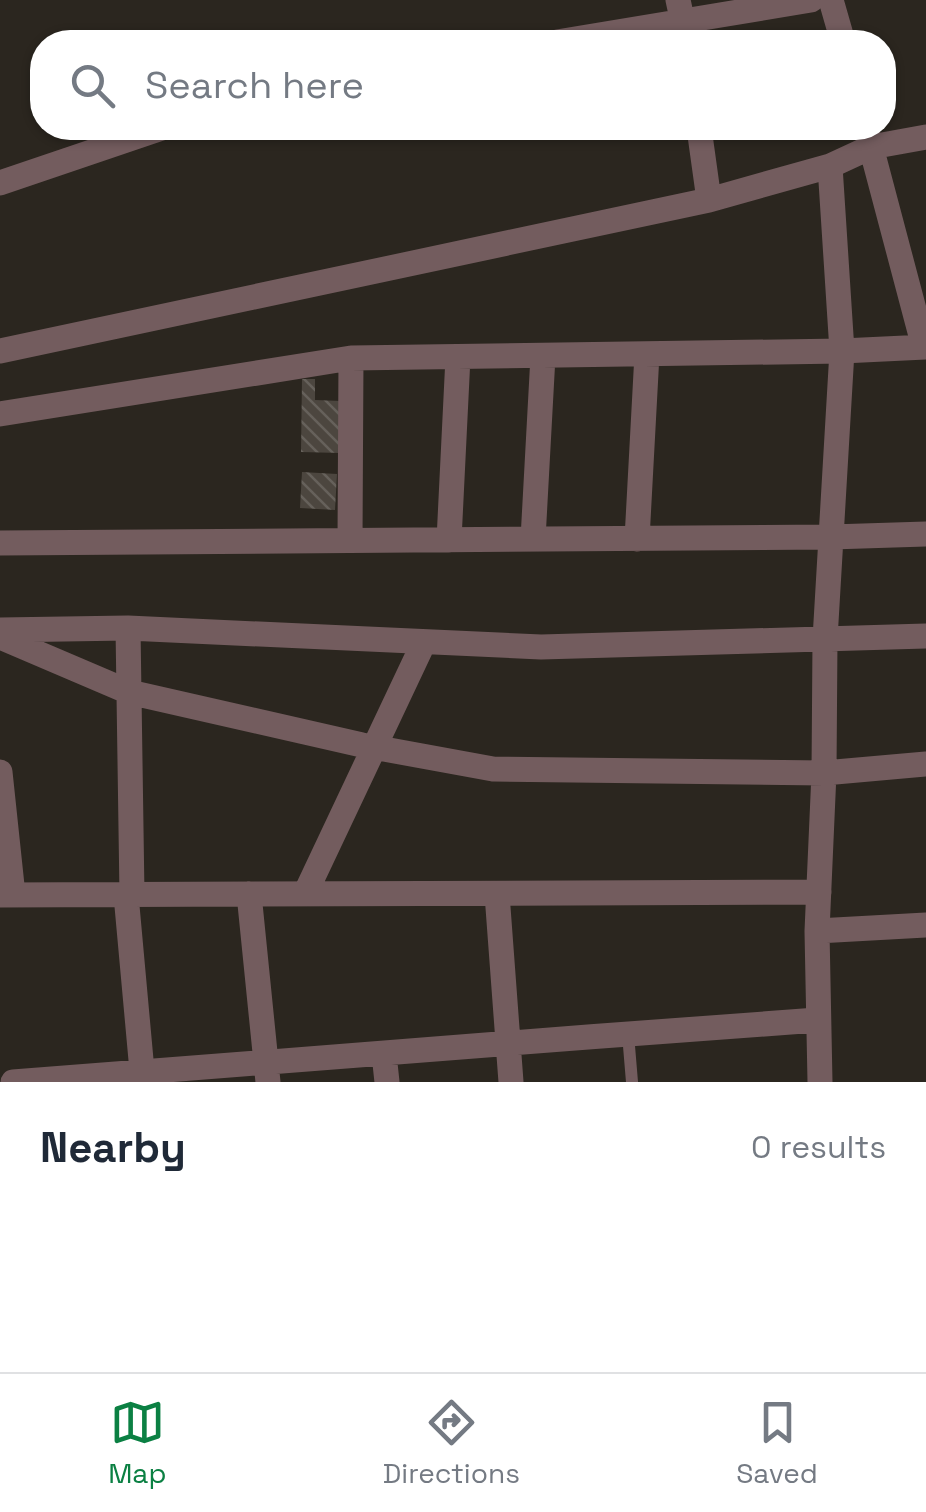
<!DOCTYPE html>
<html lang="en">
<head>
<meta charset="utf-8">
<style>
	:root { --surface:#fff; --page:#f2f2f3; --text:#1f2937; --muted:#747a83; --line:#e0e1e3; --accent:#0b8043 }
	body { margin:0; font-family:"Space Grotesk",sans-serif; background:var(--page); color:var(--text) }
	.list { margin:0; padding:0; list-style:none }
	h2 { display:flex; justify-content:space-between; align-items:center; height:130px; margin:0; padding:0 40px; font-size:42px }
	h2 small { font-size:32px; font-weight:400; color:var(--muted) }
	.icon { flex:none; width:55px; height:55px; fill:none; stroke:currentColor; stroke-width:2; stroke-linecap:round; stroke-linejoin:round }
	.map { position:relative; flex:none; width:926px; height:1082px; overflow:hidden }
	.search { position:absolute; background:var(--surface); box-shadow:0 2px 8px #0004; left:30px; right:30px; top:30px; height:110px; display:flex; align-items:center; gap:25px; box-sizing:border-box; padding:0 35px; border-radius:40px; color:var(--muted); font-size:38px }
	.sheet { height:290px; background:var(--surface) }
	nav { display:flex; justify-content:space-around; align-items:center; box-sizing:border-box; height:140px; border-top:2px solid var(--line); background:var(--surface); font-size:28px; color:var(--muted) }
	nav a { display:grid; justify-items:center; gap:5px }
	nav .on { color:var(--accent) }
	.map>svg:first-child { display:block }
	.building { fill:url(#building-back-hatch) }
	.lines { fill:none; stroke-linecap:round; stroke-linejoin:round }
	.lane { stroke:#735c5e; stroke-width:12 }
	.street { stroke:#735c5e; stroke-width:25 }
</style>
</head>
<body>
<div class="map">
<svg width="926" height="1082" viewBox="0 0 926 1082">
	<defs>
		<pattern id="building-back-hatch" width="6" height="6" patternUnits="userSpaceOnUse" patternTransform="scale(2.5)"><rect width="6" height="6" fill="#4c463f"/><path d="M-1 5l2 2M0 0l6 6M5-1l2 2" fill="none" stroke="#66615b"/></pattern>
	</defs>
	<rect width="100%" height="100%" fill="#2b261f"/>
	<path class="building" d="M302 379H315V400L341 401 340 453 301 452Z
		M302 472 337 474 335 510 300 508Z"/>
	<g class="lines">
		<path class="lane" d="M628 1034 632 1082"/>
		<path class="street" d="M678 0 687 42
			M831 0 843 42
			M557 42 811 0
			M699 128 709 200
			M866 128 924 347
			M0 183 162 128
			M0 351 709 200 830 166 871 147 926 137
			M0 414 351 358 842 351 926 347
			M533 539 543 356
			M637 539 647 354
			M350 540 351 358
			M449 540 458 357
			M0 543 831 537 926 534
			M128 628 132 895
			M0 630 128 628 541 647 926 636
			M0 637 129 692 362 745 493 769 824 773 926 764
			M0 772 13 895
			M249 894 268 1082
			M305 894 424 642
			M497 894 511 1082
			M0 895 819 892
			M126 895 143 1082
			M817 931 926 925
			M384 1054 387 1082
			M13 1082C282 1062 549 1039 817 1020
			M820 1082 817 931 824 773 825 639 842 351 830 166"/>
	</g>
</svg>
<div class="search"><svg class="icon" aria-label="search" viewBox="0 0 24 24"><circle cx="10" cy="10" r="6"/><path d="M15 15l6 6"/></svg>Search here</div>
</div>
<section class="sheet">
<h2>Nearby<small>0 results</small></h2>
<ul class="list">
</ul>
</section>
<nav>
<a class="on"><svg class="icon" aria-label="map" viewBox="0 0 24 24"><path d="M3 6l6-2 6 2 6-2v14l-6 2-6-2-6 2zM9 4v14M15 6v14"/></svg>Map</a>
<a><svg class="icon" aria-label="directions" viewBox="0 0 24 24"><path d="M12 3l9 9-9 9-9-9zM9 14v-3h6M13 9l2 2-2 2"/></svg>Directions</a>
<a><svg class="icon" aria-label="saved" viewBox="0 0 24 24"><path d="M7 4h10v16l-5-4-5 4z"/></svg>Saved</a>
</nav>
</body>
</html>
